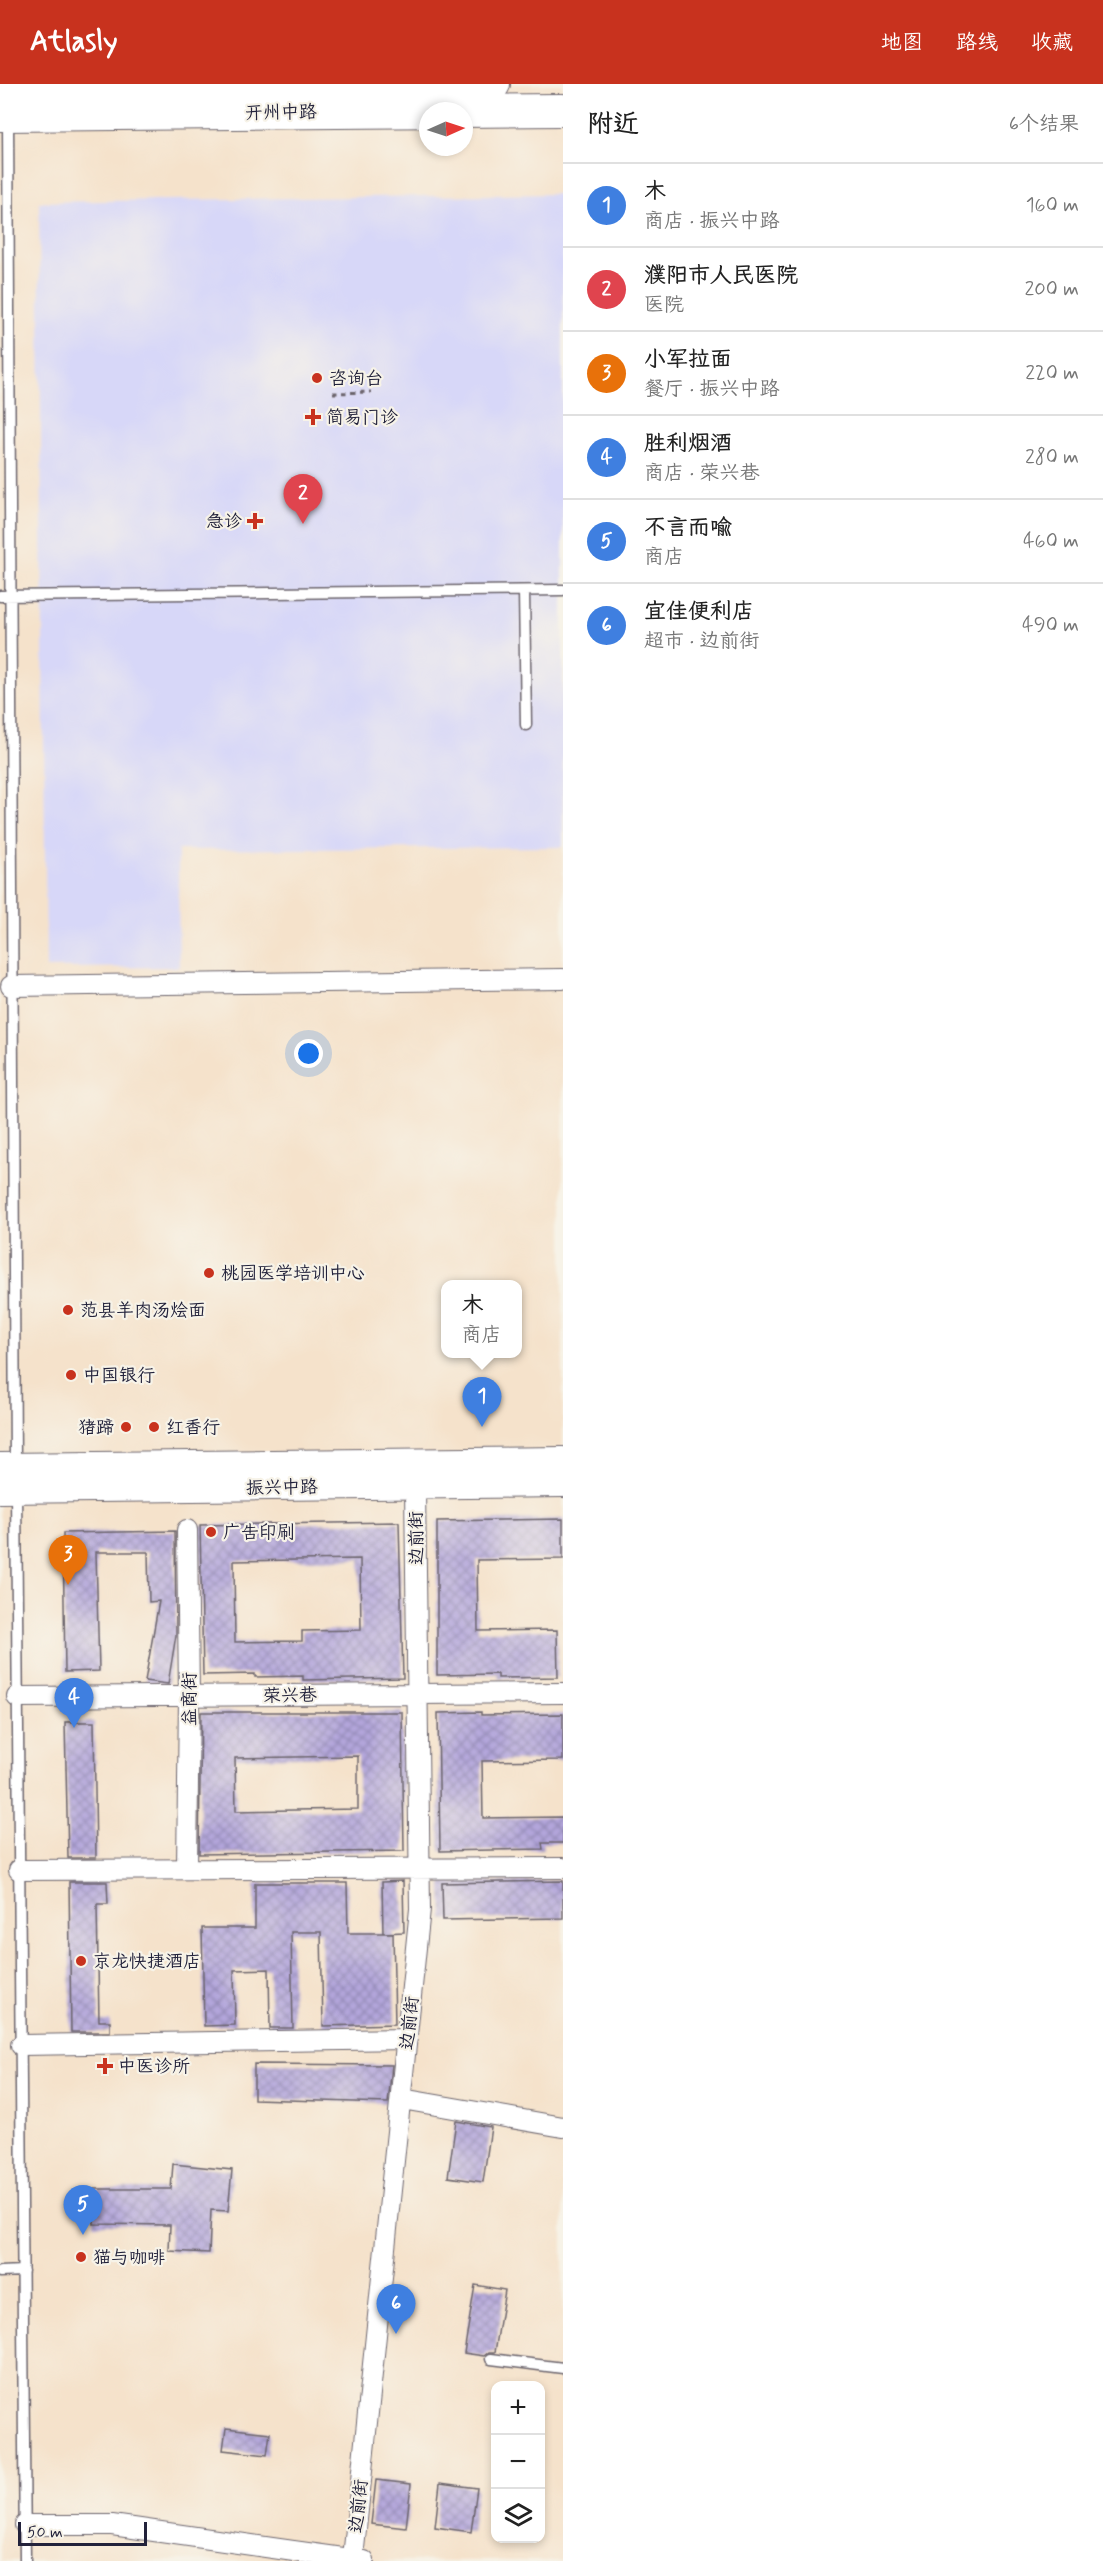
<!DOCTYPE html>
<html lang="zh">
<head>
<meta charset="utf-8">
<style>
	:root { --surface:#fff; --page:#f2f2f2; --text:#222; --muted:#767676; --line:#e0e0e0; --accent:#c8321e }
	body { margin:0; font-family:Mynerve,"LXGW WenKai TC",sans-serif; background:var(--page); color:var(--text) }
	.controls { position:absolute; right:18px; bottom:18px; display:grid; overflow:hidden; border-radius:12px; box-shadow:0 3px 9px #0003 }
	.controls button { width:54px; height:54px; display:grid; place-items:center; padding:0; border:0; border-bottom:2px solid var(--line); background:var(--surface); color:var(--text); font:30px sans-serif }
	.compass { position:absolute; left:419px; top:18px; width:54px; height:54px; border-radius:50%; background:var(--surface); box-shadow:0 3px 9px #0003; rotate:87deg }
	.scale { position:absolute; left:18px; bottom:15px; width:129px; box-sizing:border-box; padding-left:6px; border:3px solid #22223b; border-top:0; font-size:16px; line-height:21px; white-space:nowrap; color:#22223b; -webkit-text-stroke:4px #f7f3e8; paint-order:stroke }
	.you { position:absolute; left:309px; top:970px; width:21px; height:21px; margin:-15px; border:4px solid #fff; border-radius:50%; background:#1a73e8; box-shadow:0 0 0 9px #1a73e833 }
	.badge { display:grid; place-items:center; width:39px; height:39px; border-radius:50%; background:var(--accent); color:#fff; font-size:20px; font-weight:700 }
	.pin { position:absolute; translate:-50% -50px; filter:drop-shadow(0 2px 3px #0008) }
	.pin::after { content:''; position:absolute; top:32px; width:21px; height:18px; background:inherit; clip-path:polygon(0 0,100% 0,50% 100%) }
	.popup { position:absolute; left:441px; top:1196px; width:81px; height:78px; box-sizing:border-box; display:grid; place-content:center; border-radius:12px; background:var(--surface); filter:drop-shadow(0 2px 4px #0005); font-size:20px; white-space:nowrap; color:var(--muted) }
	.popup b { font-size:22px; color:var(--text) }
	.popup::after { content:''; position:absolute; left:50%; top:100%; margin-left:-12px; border:12px solid transparent; border-top-color:var(--surface) }
	.list { margin:0; padding:0; list-style:none }
	h2 { display:flex; justify-content:space-between; align-items:center; height:78px; margin:0; padding:0 24px; font-size:26px }
	h2 small { font-size:20px; font-weight:400; color:var(--muted) }
	.list li { display:grid; grid-template-columns:39px 1fr auto; gap:18px; align-items:center; box-sizing:border-box; height:84px; padding:0 24px; border-top:2px solid var(--line) }
	.list b { display:block; font-size:22px; white-space:nowrap }
	.list p { margin:0; font-size:20px; white-space:nowrap; color:var(--muted) }
	.list em { font-size:20px; font-style:normal; color:var(--muted) }
	.icon { flex:none; width:33px; height:33px; fill:none; stroke:currentColor; stroke-width:2; stroke-linecap:round; stroke-linejoin:round }
	.map { position:relative; flex:none; width:563px; height:2477px; overflow:hidden }
	header { display:flex; align-items:center; gap:36px; box-sizing:border-box; height:84px; padding:0 30px; background:var(--accent); color:#fff }
	header strong { font-size:28px }
	nav { display:flex; gap:33px; margin-inline-start:auto; font-size:21px }
	main { display:flex }
	aside { flex:1; background:var(--surface) }
	.map>svg:first-child { display:block }
	.built { fill:#d7d7f8 }
	.building { fill:url(#building-cross-hatch); fill-rule:evenodd }
	.lines { fill:none; stroke-linecap:round; stroke-linejoin:round }
	.service-casing { stroke:#6c656d; stroke-width:13 }
	.minor-casing { stroke:#6c656d; stroke-width:22 }
	.tertiary-casing { stroke:#6c656d; stroke-width:28 }
	.primary-casing { stroke:#6c656d; stroke-width:34 }
	.path { stroke:#6c656d; stroke-width:3; stroke-dasharray:4.5 4.5; stroke-linecap:butt }
	.service { stroke:#fff; stroke-width:10 }
	.minor { stroke:#fff; stroke-width:20 }
	.tertiary { stroke:#fff; stroke-width:26 }
	.primary { stroke:#fff; stroke-width:32 }
	.poi-dot { fill:#c8321e; stroke:#f7f3e8; stroke-width:2 }
	.labels { text-anchor:middle; stroke-width:4.5; stroke-linejoin:round; paint-order:stroke }
	.street-label { font-size:18px; fill:#22223b; stroke:#f7f3e8 }
	.poi-label { font-size:18px; fill:#22223b; stroke:#f7f3e8; text-anchor:start }
</style>
</head>
<body>
<header>
<strong>Atlasly</strong>
<nav><a>地图</a><a>路线</a><a>收藏</a></nav>
</header>
<main>
<div class="map">
<svg width="563" height="2477" viewBox="0 0 563 2477">
	<defs>
		<pattern id="building-cross-hatch" width="8" height="8" patternUnits="userSpaceOnUse" patternTransform="scale(1.5)"><rect width="8" height="8" fill="#b3a6db"/><path d="M0 0l8 8M0 8l8-8" fill="none" stroke="#9187b3"/></pattern>
	</defs>
	<rect width="100%" height="100%" fill="#f7f3e8"/>
	<filter id="ink" filterUnits="userSpaceOnUse"><feTurbulence type="fractalNoise" baseFrequency=".0167" numOctaves="2"/><feDisplacementMap in="SourceGraphic" scale="12" xChannelSelector="R" yChannelSelector="G"/><feConvolveMatrix kernelMatrix="1 2 1 2 8 2 1 2 1" color-interpolation-filters="sRGB"/></filter>
	<filter id="wash" filterUnits="userSpaceOnUse"><feTurbulence type="fractalNoise" baseFrequency=".008" numOctaves="4" result="noise"/><feDisplacementMap in="SourceGraphic" scale="24" xChannelSelector="R" yChannelSelector="G"/><feGaussianBlur stdDeviation="1.35" result="paint"/><feColorMatrix in="noise" values="0 0 0 0 0 0 0 0 0 0 0 0 0 0 0 0 0 1.4 0 .05"/><feComposite in="paint" operator="in"/></filter>
	<g filter="url(#wash)">
		<rect width="100%" height="100%" fill="#f5e2cb"/>
		<path class="built" d="M563 110V763L178 766 179 883 46 884 39 118Z"/>
		<g id="blocks">
			<path class="building" d="M563 1435V1475L477 1476 478 1547 557 1546 558 1593 498 1594V1590L437 1591V1437Z
				M399 1438 403 1594 303 1596V1592L255 1593V1590L203 1591 200 1441ZM360 1475 361 1546 302 1547V1557L235 1558 234 1477Z
				M175 1447 176 1551 168 1600 145 1597 159 1517 149 1518 148 1468H96L99 1587 65 1588 63 1449Z
				M201 1628H402L404 1767 199 1770ZM358 1672V1725L236 1727 235 1674Z
				M481 1628V1631L563 1630V1676L482 1677 483 1734 563 1733V1759H542L543 1765 440 1767 438 1629Z
				M65 1638H94L96 1774H68Z
				M403 1797 404 1848 383 1849 382 1798Z
				M563 1797V1834L443 1836 442 1799Z
				M69 1798H107L108 1820H97L99 1937H110V1948H71Z
				M255 1799H347L348 1849H393L395 1940 323 1942 321 1848H291L293 1944H270L269 1885 234 1886 235 1941 204 1942 202 1844H255Z
				M254 1980 392 1981 388 2019 254 2015Z
				M456 2037 491 2043 483 2098 448 2093Z
				M173 2080 232 2086 228 2127 211 2126 209 2169 169 2167 170 2141 94 2140V2105H171Z
				M475 2201 505 2206 495 2268H489L484 2272 464 2269Z
				M226 2344 270 2349 267 2371 223 2366Z
				M376 2396 411 2400 406 2444 371 2440Z
				M440 2399 477 2404 471 2448 435 2443Z"/>
		</g>
	</g>
	<g filter="url(#ink)">
		<use href="#blocks" fill-opacity="0" stroke="#6c656d" stroke-width="1.5"/>
		<g class="lines">
			<g class="service-casing">
				<path id="service" d="M8 32 15 1382
					M524 507 526 641
					M0 512 563 506
					M16 1406 25 2477
					M0 2188 23 2187
					M491 2275 563 2284"/>
			</g>
			<g class="minor-casing">
				<path id="minor" d="M11 902 563 895
					M187 1446 189 1612 187 1785
					M17 1613 563 1609
					M19 1786 563 1784
					M21 1961 407 1955
					M402 2015 563 2043
					M25 2441H112L364 2477
					M353 2474 420 1825 415 1402"/>
			</g>
			<g class="tertiary-casing">
				<path id="tertiary" d="M0 1382 563 1376
					M0 1406 563 1400"/>
			</g>
			<g class="primary-casing">
				<path id="primary" d="M0 5 494 0
					M0 31 563 26"/>
			</g>
			<path class="path" d="M333 309 371 308"/>
			<use href="#service" class="service"/>
			<use href="#minor" class="minor"/>
			<use href="#tertiary" class="tertiary"/>
			<use href="#primary" class="primary"/>
		</g>
	</g>
	<g class="poi-dot">
		<circle cx="317" cy="294" r="6"/>
		<path d="M310 324h6v6h6v6h-6v6h-6v-6h-6v-6h6z"/>
		<path d="M252 428h6v6h6v6h-6v6h-6v-6h-6v-6h6z"/>
		<circle cx="209" cy="1189" r="6"/>
		<circle cx="68" cy="1226" r="6"/>
		<circle cx="71" cy="1291" r="6"/>
		<circle cx="126" cy="1343" r="6"/>
		<circle cx="154" cy="1343" r="6"/>
		<circle cx="211" cy="1448" r="6"/>
		<circle cx="81" cy="1877" r="6"/>
		<path d="M102 1973h6v6h6v6h-6v6h-6v-6h-6v-6h6z"/>
		<circle cx="81" cy="2173" r="6"/>
	</g>
	<g class="labels">
		<g class="street-label">
			<text transform="translate(281 28) rotate(-1)" y="6">开州中路</text>
			<text transform="translate(282 1403) rotate(-1)" y="6">振兴中路</text>
			<text transform="translate(416 1454) rotate(-91)" y="6">边前街</text>
			<text transform="translate(290 1611) rotate(-1)" y="6">荣兴巷</text>
			<text transform="translate(189 1615) rotate(-90)" y="6">益商街</text>
			<text transform="translate(409 1939) rotate(-84)" y="6">边前街</text>
			<text transform="translate(358 2422) rotate(-84)" y="6">边前街</text>
		</g>
		<g class="poi-label">
			<text x="329" y="300">咨询台</text>
			<text x="326" y="339">简易门诊</text>
			<text x="242" y="443" text-anchor="end">急诊</text>
			<text x="221" y="1195">桃园医学培训中心</text>
			<text x="80" y="1232">范县羊肉汤烩面</text>
			<text x="83" y="1297">中国银行</text>
			<text x="114" y="1349" text-anchor="end">猪蹄</text>
			<text x="166" y="1349">红香行</text>
			<text x="223" y="1454">广告印刷</text>
			<text x="93" y="1883">京龙快捷酒店</text>
			<text x="118" y="1988">中医诊所</text>
			<text x="93" y="2179">猫与咖啡</text>
		</g>
	</g>
</svg>
<div class="controls">
<button>+</button>
<button>−</button>
<button><svg class="icon" aria-label="layers" viewBox="0 0 24 24"><path d="M12 4l9 5-9 5-9-5zM3 14l9 5 9-5"/></svg></button>
</div>
<svg class="compass" viewBox="-18 -18 36 36"><path d="M0-13l5 13h-10z" fill="#e53935"/><path d="M0 13l5-13h-10z" fill="#767676"/></svg>
<div class="scale">50 m</div>
<div class="you"></div>
<div class="pin badge" style="left:482px;top:1343px;background:#3f7fe0">1</div>
<div class="popup"><b>木</b>商店</div>
<div class="pin badge" style="left:303px;top:440px;background:#e0444e">2</div>
<div class="pin badge" style="left:68px;top:1501px;background:#e8710a">3</div>
<div class="pin badge" style="left:74px;top:1644px;background:#3f7fe0">4</div>
<div class="pin badge" style="left:83px;top:2151px;background:#3f7fe0">5</div>
<div class="pin badge" style="left:396px;top:2250px;background:#3f7fe0">6</div>
</div>
<aside>
<h2>附近<small>6个结果</small></h2>
<ul class="list">
<li><span class="badge" style="background:#3f7fe0">1</span><div><b>木</b><p>商店 · 振兴中路</p></div><em>160 m</em></li>
<li><span class="badge" style="background:#e0444e">2</span><div><b>濮阳市人民医院</b><p>医院</p></div><em>200 m</em></li>
<li><span class="badge" style="background:#e8710a">3</span><div><b>小军拉面</b><p>餐厅 · 振兴中路</p></div><em>220 m</em></li>
<li><span class="badge" style="background:#3f7fe0">4</span><div><b>胜利烟酒</b><p>商店 · 荣兴巷</p></div><em>280 m</em></li>
<li><span class="badge" style="background:#3f7fe0">5</span><div><b>不言而喻</b><p>商店</p></div><em>460 m</em></li>
<li><span class="badge" style="background:#3f7fe0">6</span><div><b>宜佳便利店</b><p>超市 · 边前街</p></div><em>490 m</em></li>
</ul>
</aside>
</main>
</body>
</html>
